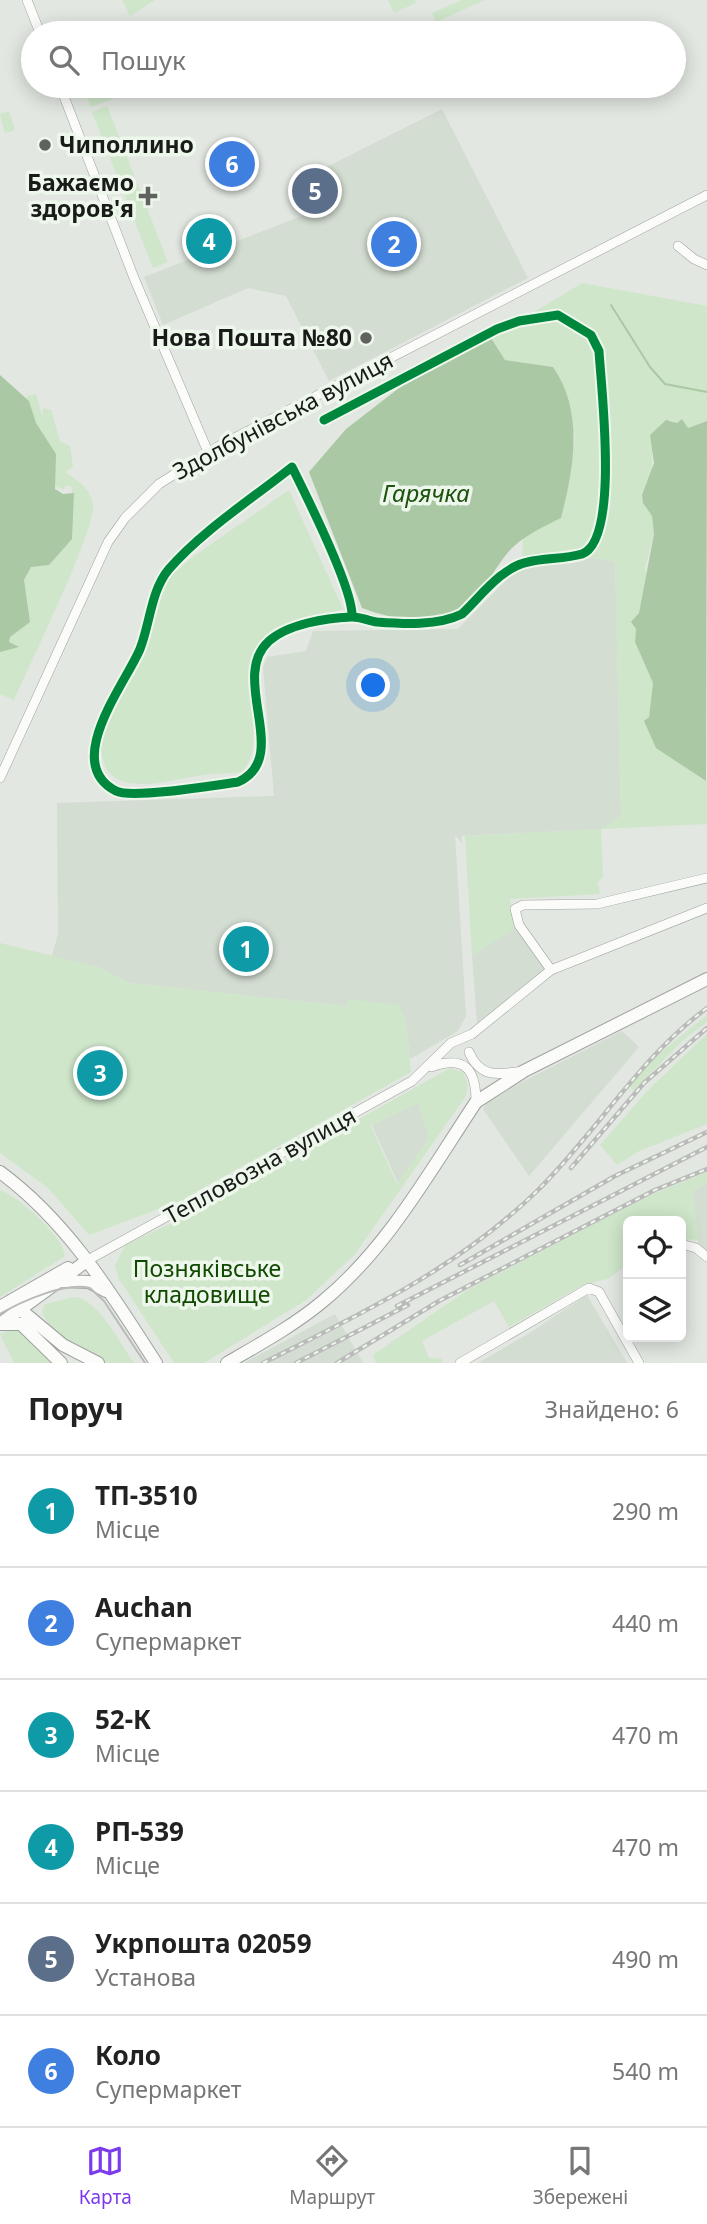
<!DOCTYPE html>
<html lang="uk">
<head>
<meta charset="utf-8">
<style>
	:root { --surface:#fff; --page:#f6f6f6; --text:#222; --muted:#767676; --line:#e0e0e0; --accent:#7c3aed }
	body { margin:0; font-family:"Noto Sans",sans-serif; background:var(--page); color:var(--text) }
	.controls { position:absolute; right:21px; bottom:21px; display:grid; overflow:hidden; border-radius:10px; box-shadow:0 4px 18px #0003 }
	.controls button { width:63px; height:63px; display:grid; place-items:center; padding:0; border:0; border-bottom:2px solid var(--line); background:var(--surface); color:var(--text); font:35px sans-serif }
	.you { position:absolute; left:374px; top:686px; width:24px; height:24px; margin:-18px; border:5px solid #fff; border-radius:50%; background:#1a73e8; box-shadow:0 0 0 10px #1a73e833 }
	.badge { display:grid; place-items:center; width:46px; height:46px; border-radius:50%; background:var(--accent); color:#fff; font-size:23px; font-weight:700 }
	.pin { position:absolute; translate:-50% -50%; border:4px solid #fff; box-shadow:0 2px 7px #0006 }
	.list { margin:0; padding:0; list-style:none }
	h2 { display:flex; justify-content:space-between; align-items:center; height:91px; margin:0; padding:0 28px; font-size:30px }
	h2 small { font-size:23px; font-weight:400; color:var(--muted) }
	.list li { display:grid; grid-template-columns:46px 1fr auto; gap:21px; align-items:center; box-sizing:border-box; height:112px; padding:0 28px; border-top:2px solid var(--line) }
	.list b { display:block; font-size:26px; white-space:nowrap }
	.list p { margin:0; font-size:23px; white-space:nowrap; color:var(--muted) }
	.list em { font-size:23px; font-style:normal; color:var(--muted) }
	.icon { flex:none; width:38px; height:38px; fill:none; stroke:currentColor; stroke-width:2; stroke-linecap:round; stroke-linejoin:round }
	.map { position:relative; flex:none; width:707px; height:1363px; overflow:hidden }
	.search { position:absolute; background:var(--surface); box-shadow:0 4px 18px #0003; left:21px; right:21px; top:21px; height:77px; display:flex; align-items:center; gap:18px; box-sizing:border-box; padding:0 24px; border-radius:38px; color:var(--muted); font-size:26px }
	.sheet { height:763px; background:var(--surface) }
	nav { display:flex; justify-content:space-around; align-items:center; box-sizing:border-box; height:98px; border-top:2px solid var(--line); background:var(--surface); font-size:19px; color:var(--muted) }
	nav a { display:grid; justify-items:center; gap:4px }
	nav .on { color:var(--accent) }
	.map>svg:first-child { display:block }
	.built { fill:#d3ddd1 }
	.green { fill:#cfe6ca; fill-rule:evenodd }
	.water { fill:#aac8a3 }
	.lines { fill:none; stroke-linecap:round; stroke-linejoin:round }
	.stream { stroke:#aac8a3; stroke-width:2 }
	.minor-casing { stroke:#9fa39f; stroke-width:10 }
	.major-casing { stroke:#9fa39f; stroke-width:14 }
	.minor { stroke:#fbfbfa; stroke-width:9 }
	.major { stroke:#fbfbfa; stroke-width:12 }
	.tram { stroke:#b9bab9; stroke-width:2 }
	.rail-casing { stroke:#b9bab9; stroke-width:4.5 }
	.rail { stroke:#eef7ec; stroke-width:2; stroke-dasharray:5; stroke-linecap:butt }
	.cycleway-casing { stroke:#eef7ec; stroke-width:13 }
	.cycleway { stroke:#00873e; stroke-width:9 }
	.poi-dot { fill:#5f625e; stroke:#eef7ec; stroke-width:2.5 }
	.labels { text-anchor:middle; stroke-width:7; stroke-linejoin:round; paint-order:stroke }
	.poi-label { font-size:23px; font-weight:bold; fill:#181b18; stroke:#eef7ec; text-anchor:end }
	.street-label { font-size:23px; fill:#181b18; stroke:#eef7ec }
	.park-label { font-size:23px; fill:#114900; stroke:#eef7ec }
	.water-label { font-size:24px; font-style:italic; fill:#1d530e; stroke:#eef7ec }
</style>
</head>
<body>
<div class="map">
<svg width="707" height="1363" viewBox="0 0 707 1363">
	<rect width="100%" height="100%" fill="#e2e7e1"/>
	<path class="built" d="M442 109 528 278 329 381 286 296 248 288 163 325 144 277 333 204 319 171Z
		M593 558 615 562 621 816 601 829 462 836V843L455 835 466 1016 458 1031 410 1059 405 1018 347 1000V1006L129 983 98 967 52 956 58 934 57 803 274 796 263 667 267 657 306 651 313 631 458 629 522 564Z
		M516 927 546 969 477 1023 472 956Z
		M622 1031 639 1047 529 1176 483 1109 489 1099Z
		M418 1103 429 1138 398 1183 372 1125Z
		M707 1184V1250L698 1244 693 1190Z
		M587 1295 627 1363H478L528 1334Z
		M335 1314 363 1363H244Z"/>
	<path class="green" d="M122 0H155L130 16Z
		M388 0H415L416 3 394 13Z
		M462 0H485L436 22 432 13Z
		M82 86H132L134 91 91 107Z
		M107 106 168 262 153 268 92 112Z
		M9 111 15 130 5 133 0 114Z
		M582 283 707 306V421L688 428 682 419 677 423 671 420 662 423 652 454V471L642 495 643 503 652 516 654 534 645 568 647 582 637 618 635 642 653 683 649 717 644 721 664 753 707 781V824L601 829 603 876 598 883 600 894 510 899 516 927 472 956 465 836 600 829 621 816 615 562 593 558 522 564 523 538 561 517 575 438 553 367 505 360 491 338Z
		M36 394 42 416 43 408 51 410 60 441 70 446 73 467 65 472C78 481 89 487 93 503 98 526 27 670 14 700L0 694V645L25 563 32 568 33 560 71 530 72 487 65 485 64 490 51 484 28 416 27 396Z
		M289 490 343 609C319 617 287 620 267 635 229 665 273 744 241 772 228 774 216 773 203 775 162 781 96 805 101 736L143 653 165 581 194 556Z
		M0 943 98 967 129 983 346 1006 347 999 399 1005 405 1018 411 1072 180 1201 89 1235 48 1188 0 1153Z
		M707 1015V1022L683 1040 634 1091 629 1086 654 1058Z
		M707 1034V1124L639 1151 617 1165 600 1145 648 1090Z
		M450 1068 463 1072 468 1085 466 1096 355 1254 306 1300 204 1363H174L119 1279 115 1266 125 1245 185 1217ZM418 1103 429 1138 397 1184 369 1122 372 1125Z
		M707 1172V1184L693 1190 698 1240 681 1239V1221H628V1264L609 1278 581 1286 509 1327 494 1301 422 1341 429 1358 442 1359V1363H376L373 1355 469 1289 646 1197Z
		M0 1190C18 1196 64 1237 65 1256L0 1297Z
		M74 1297C98 1298 121 1345 134 1363 126 1363 113 1363 106 1363 82 1355 49 1335 42 1311L45 1304Z
		M17 1327 59 1363H14L0 1334Z"/>
	<path class="water" d="M491 338 505 360 553 367C584 411 574 468 561 518 543 527 525 535 511 549 497 564 489 583 475 597 445 627 398 622 362 608L309 472 346 429 403 385Z
		M0 375 29 401 36 423 56 454 55 489 63 494 74 493 72 539 49 565 31 567 24 580 30 622 10 637 9 642 19 647 0 652Z
		M682 419 688 428 707 421 706 781 656 748 644 721 649 717 653 683 635 642 636 629 631 622 639 613 654 534 652 516 643 503 642 495 654 463 650 435 666 420 677 423Z"/>
	<g class="lines">
		<path class="stream" d="M611 305 650 367 665 384 707 392"/>
		<g class="minor-casing">
			<path id="minor" d="M27 0 40 33
				M60 86 134 278 208 452
				M678 246 694 259 707 265
				M324 420 497 329 519 321 558 315 591 335 599 351C601 387 620 540 582 554 565 559 545 558 528 562 502 567 481 596 462 614 438 626 403 624 377 622 368 621 359 616 351 617 326 618 288 624 269 641 228 678 293 757 238 782 217 785 131 799 116 791 61 763 126 683 140 649 150 624 151 590 169 569 203 530 252 499 292 467 306 495 353 590 352 616
				M0 778 108 542 125 518 159 484 221 445 707 195
				M551 970 519 925 515 909 523 905 597 904 707 878
				M469 1052C480 1078 497 1075 522 1071
				M431 1067C465 1055 476 1069 476 1102
				M681 1244 696 1248 707 1257
				M88 1260 412 1081 451 1043 472 1034 551 970 707 908
				M460 1363 589 1288 599 1292 639 1363"/>
		</g>
		<g class="major-casing">
			<path id="major" d="M0 1172C68 1222 111 1293 156 1363
				M61 1281 89 1282 106 1291
				M10 1301 63 1345 98 1363
				M0 1307 68 1268
				M0 1324 88 1260
				M1 1324H21L61 1363
				M227 1363C260 1344 293 1326 322 1302 387 1249 430 1171 476 1102L524 1071 707 979"/>
		</g>
		<use href="#minor" class="minor"/>
		<use href="#major" class="major"/>
		<path class="tram" d="M0 1314C22 1301 65 1282 90 1288L104 1301 145 1363"/>
		<g class="rail-casing">
			<path id="rail" d="M571 1168 644 1083 707 1028
				M460 1265 615 1176 707 1132
				M397 1306 707 1147
				M263 1363C361 1314 458 1268 537 1191 597 1132 639 1058 707 1008
				M296 1363 408 1305
				M337 1363 439 1301 655 1190 707 1169"/>
		</g>
		<use href="#rail" class="rail"/>
		<g class="cycleway-casing">
			<path id="cycleway" d="M324 420 497 329 519 321 558 315 591 335 599 351C601 387 620 540 582 554 565 559 545 558 528 562 502 567 481 596 462 614 438 626 403 624 377 622 368 621 359 616 351 617 326 618 288 624 269 641 228 678 293 757 238 782 217 785 131 799 116 791 61 763 126 683 140 649 150 624 151 590 169 569 203 530 252 499 292 467 306 495 353 590 352 616"/>
		</g>
		<use href="#cycleway" class="cycleway"/>
	</g>
	<g class="poi-dot">
		<circle cx="45" cy="145" r="7"/>
		<path d="M144.5 185.5h7v7h7v7h-7v7h-7v-7h-7v-7h7z"/>
		<circle cx="366" cy="338" r="7"/>
	</g>
	<g class="labels">
		<g class="poi-label">
			<text x="59" y="153" text-anchor="start">Чиполлино</text>
			<text x="134" y="191">Бажаємо<tspan x="134" dy="26">здоров'я</tspan></text>
			<text x="352" y="346">Нова Пошта №80</text>
		</g>
		<g class="street-label">
			<text transform="translate(283 416) rotate(-28)" y="8">Здолбунівська вулиця</text>
			<text transform="translate(260 1166) rotate(-29)" y="8">Тепловозна вулиця</text>
		</g>
		<g class="park-label">
			<text x="207" y="1277">Позняківське<tspan x="207" dy="26">кладовище</tspan></text>
		</g>
		<g class="water-label">
			<text x="426" y="502">Гарячка</text>
		</g>
	</g>
</svg>
<div class="controls">
<button><svg class="icon" aria-label="locate" viewBox="0 0 24 24"><circle cx="12" cy="12" r="6"/><path d="M12 2v4M12 18v4M2 12h4M18 12h4"/></svg></button>
<button><svg class="icon" aria-label="layers" viewBox="0 0 24 24"><path d="M12 4l9 5-9 5-9-5zM3 14l9 5 9-5"/></svg></button>
</div>
<div class="you"></div>
<div class="pin badge" style="left:246px;top:949px;background:#0f9aa8">1</div>
<div class="pin badge" style="left:394px;top:244px;background:#3f7fe0">2</div>
<div class="pin badge" style="left:100px;top:1073px;background:#0f9aa8">3</div>
<div class="pin badge" style="left:209px;top:241px;background:#0f9aa8">4</div>
<div class="pin badge" style="left:315px;top:191px;background:#5c6f8a">5</div>
<div class="pin badge" style="left:232px;top:164px;background:#3f7fe0">6</div>
<div class="search"><svg class="icon" aria-label="search" viewBox="0 0 24 24"><circle cx="10" cy="10" r="6"/><path d="M15 15l6 6"/></svg>Пошук</div>
</div>
<section class="sheet">
<h2>Поруч<small>Знайдено: 6</small></h2>
<ul class="list">
<li><span class="badge" style="background:#0f9aa8">1</span><div><b>ТП-3510</b><p>Місце</p></div><em>290 m</em></li>
<li><span class="badge" style="background:#3f7fe0">2</span><div><b>Auchan</b><p>Супермаркет</p></div><em>440 m</em></li>
<li><span class="badge" style="background:#0f9aa8">3</span><div><b>52-К</b><p>Місце</p></div><em>470 m</em></li>
<li><span class="badge" style="background:#0f9aa8">4</span><div><b>РП-539</b><p>Місце</p></div><em>470 m</em></li>
<li><span class="badge" style="background:#5c6f8a">5</span><div><b>Укрпошта 02059</b><p>Установа</p></div><em>490 m</em></li>
<li><span class="badge" style="background:#3f7fe0">6</span><div><b>Коло</b><p>Супермаркет</p></div><em>540 m</em></li>
</ul>
</section>
<nav>
<a class="on"><svg class="icon" aria-label="map" viewBox="0 0 24 24"><path d="M3 6l6-2 6 2 6-2v14l-6 2-6-2-6 2zM9 4v14M15 6v14"/></svg>Карта</a>
<a><svg class="icon" aria-label="directions" viewBox="0 0 24 24"><path d="M12 3l9 9-9 9-9-9zM9 14v-3h6M13 9l2 2-2 2"/></svg>Маршрут</a>
<a><svg class="icon" aria-label="saved" viewBox="0 0 24 24"><path d="M7 4h10v16l-5-4-5 4z"/></svg>Збережені</a>
</nav>
</body>
</html>
